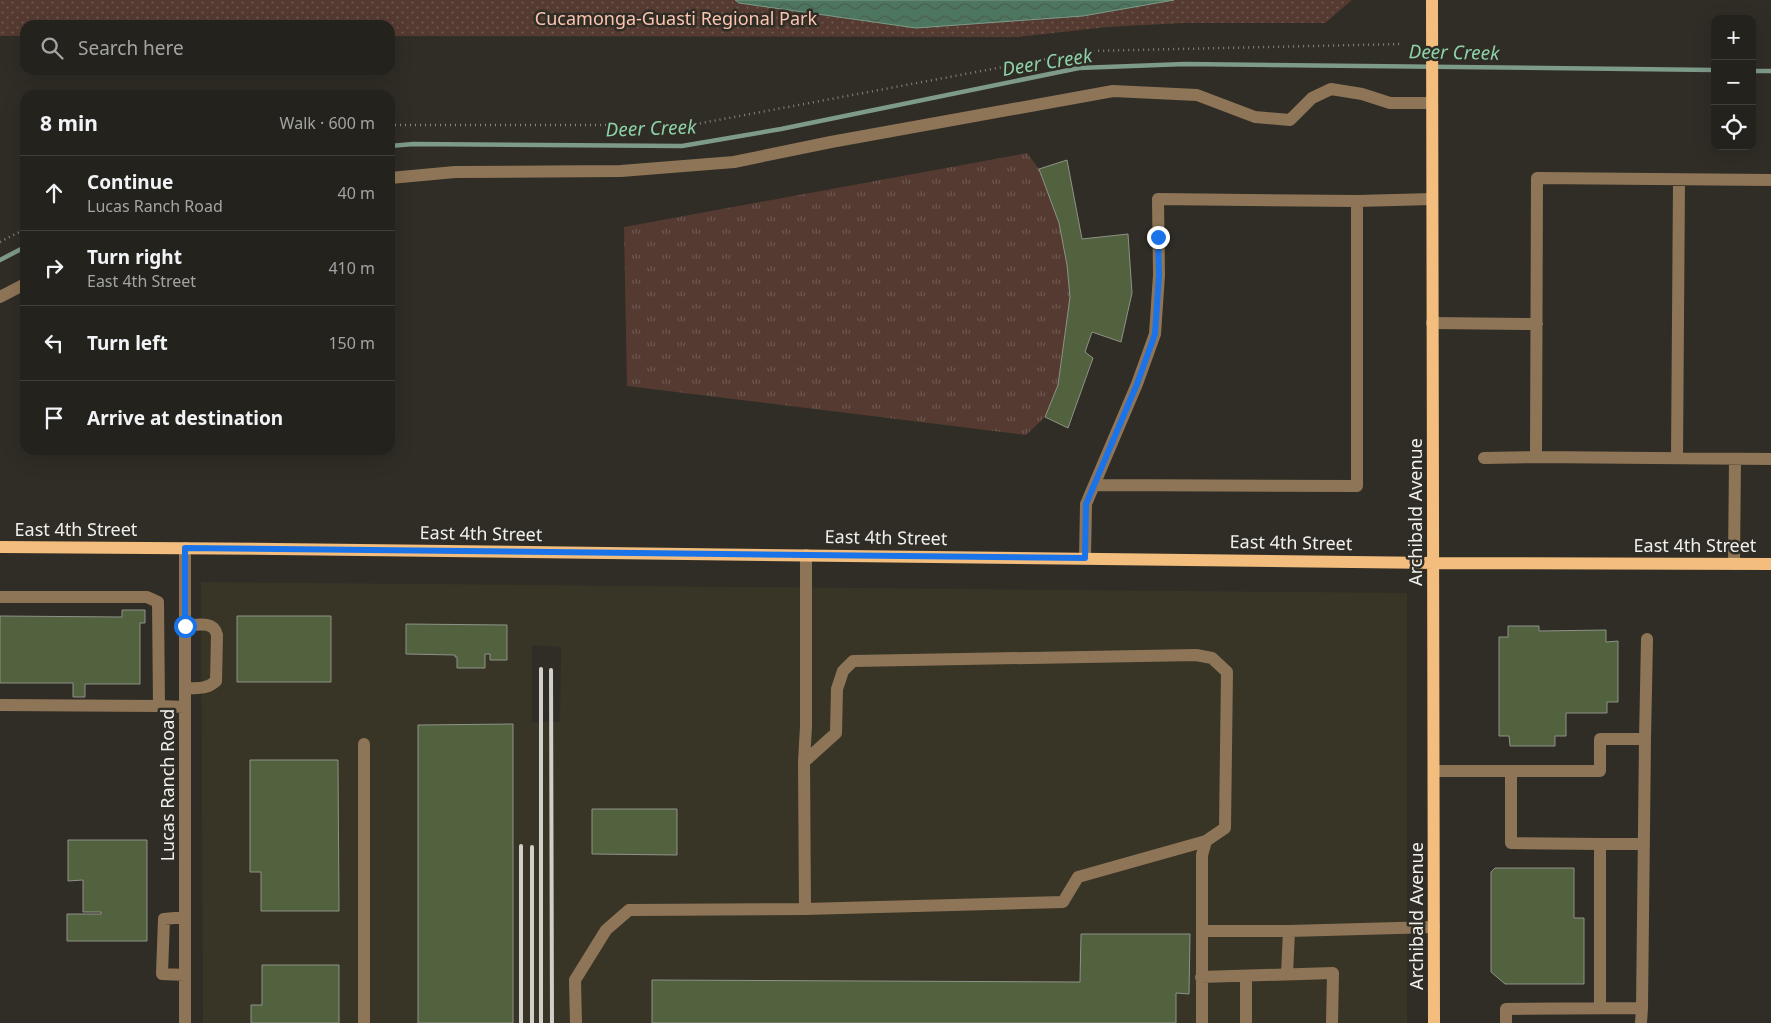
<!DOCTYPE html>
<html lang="en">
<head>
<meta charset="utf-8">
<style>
	:root { --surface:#23221c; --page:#2f2f29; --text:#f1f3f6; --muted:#a3a4a3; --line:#403f3b }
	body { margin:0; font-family:"Noto Sans",sans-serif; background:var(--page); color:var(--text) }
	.controls { position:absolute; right:15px; top:15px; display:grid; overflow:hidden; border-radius:10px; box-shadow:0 5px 20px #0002 }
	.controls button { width:45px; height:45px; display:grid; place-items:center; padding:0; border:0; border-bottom:1px solid var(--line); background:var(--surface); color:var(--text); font:25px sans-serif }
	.stop { position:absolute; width:15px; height:15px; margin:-11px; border:4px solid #1a73e8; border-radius:50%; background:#fff }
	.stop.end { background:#1a73e8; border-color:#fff; box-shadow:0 1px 5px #0008 }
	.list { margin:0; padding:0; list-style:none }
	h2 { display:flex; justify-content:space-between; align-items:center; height:65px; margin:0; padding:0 20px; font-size:21px }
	h2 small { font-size:16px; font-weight:400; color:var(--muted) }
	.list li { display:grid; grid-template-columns:32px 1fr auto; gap:15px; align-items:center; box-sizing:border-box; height:75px; padding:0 20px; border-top:1px solid var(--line) }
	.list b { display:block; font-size:19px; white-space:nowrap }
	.list p { margin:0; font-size:16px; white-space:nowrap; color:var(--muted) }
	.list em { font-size:16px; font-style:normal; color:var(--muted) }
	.icon { flex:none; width:28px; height:28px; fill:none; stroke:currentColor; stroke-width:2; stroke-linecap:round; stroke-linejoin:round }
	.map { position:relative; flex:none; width:1771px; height:1023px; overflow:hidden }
	.search { position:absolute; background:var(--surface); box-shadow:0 5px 20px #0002; left:20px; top:20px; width:375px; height:55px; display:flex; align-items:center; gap:12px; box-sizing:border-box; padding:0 18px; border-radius:15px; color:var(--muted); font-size:19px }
	.panel { position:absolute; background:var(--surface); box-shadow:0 5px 20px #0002; left:20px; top:90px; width:375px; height:365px; border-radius:15px }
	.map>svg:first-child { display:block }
	.built { fill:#383527; fill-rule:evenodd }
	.grass { fill:url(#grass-tufts) }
	.park { fill:url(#park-dots) }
	.water { fill:url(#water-waves); stroke:#7e9a88 }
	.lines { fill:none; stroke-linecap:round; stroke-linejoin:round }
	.stream { stroke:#7e9a88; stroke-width:4.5 }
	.building { fill:#52623e; stroke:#8e9289 }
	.path { stroke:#86857e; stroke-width:2.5; stroke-dasharray:1 4; stroke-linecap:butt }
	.minor { stroke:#8f7557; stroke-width:12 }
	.major { stroke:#f3bd7d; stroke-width:12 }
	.rail { stroke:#d0cfc9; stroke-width:4 }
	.route { stroke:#1a73e8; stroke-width:6 }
	.labels { text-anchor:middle; stroke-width:5; stroke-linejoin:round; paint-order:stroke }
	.park-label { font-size:18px; fill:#fdc4af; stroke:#2f2d25 }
	.street-label { font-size:18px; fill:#f0efea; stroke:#2f2d25 }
	.water-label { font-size:19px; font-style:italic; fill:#8dd1a9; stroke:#2f2d25 }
</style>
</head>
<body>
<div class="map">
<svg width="1771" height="1023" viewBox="0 0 1771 1023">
	<defs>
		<pattern id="grass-tufts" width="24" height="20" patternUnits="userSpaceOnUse" patternTransform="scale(1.25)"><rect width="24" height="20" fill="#543a31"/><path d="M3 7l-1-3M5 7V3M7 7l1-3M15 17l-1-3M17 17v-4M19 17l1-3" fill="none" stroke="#6d574f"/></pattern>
		<pattern id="park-dots" width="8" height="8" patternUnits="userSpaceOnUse" patternTransform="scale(1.25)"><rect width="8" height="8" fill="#543a31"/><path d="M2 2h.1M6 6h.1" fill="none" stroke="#6d574f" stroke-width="1.8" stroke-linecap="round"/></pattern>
		<pattern id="water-waves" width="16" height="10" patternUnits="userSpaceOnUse" patternTransform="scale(1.25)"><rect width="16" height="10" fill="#4d765e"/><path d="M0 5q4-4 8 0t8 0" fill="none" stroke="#4a5d51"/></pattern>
	</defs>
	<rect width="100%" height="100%" fill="#2f2d25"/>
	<path class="built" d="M201 582 1407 593V1023H203ZM532 645 561 647 560 722H532Z"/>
	<path class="grass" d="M1027 153 1039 169 1059 223 1067 265 1070 297 1058 385 1045 417 1026 435 627 386 624 227Z"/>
	<path class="park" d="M0 0H1352L1325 23H1184L1107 27 1018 37 390 36V25H25V36H0Z"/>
	<path class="water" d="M735 0H1174L1083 16 916 28 739 3Z"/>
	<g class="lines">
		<path class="stream" d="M1752 71H1771
			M390 146 413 144 682 146 781 129 1079 68 1185 64 1715 70
			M0 260 25 247"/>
	</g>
	<path class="building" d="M1067 160 1082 239 1128 234 1132 293 1121 342 1092 332 1085 352 1093 358 1068 428 1045 417 1058 385 1070 297 1067 265 1059 223 1039 169Z
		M122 610H145V623H140V684H85V697H73V683H0V616L122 617Z
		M237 616H331V682H237Z
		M406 624 507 625V660H490V654H485V668H457V657H455V655L406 654Z
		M1508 626H1539V631L1606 630V642L1618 641V702H1607V713H1566V736H1555V746H1510L1509 736H1499V637H1508Z
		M513 724V1023H418V725Z
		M250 760H338L339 911H261V872H250Z
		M592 809H677V855L592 854Z
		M68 840H147V941H67V914H101V912H83V880L68 881Z
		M1495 868H1574V918H1584V984H1505L1491 972V872Z
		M1081 934H1190L1189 994 1176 993V1023H652V980L1080 982Z
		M262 965H339V1023H251V1005H262Z"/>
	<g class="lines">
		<path class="path" d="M390 125H691L1089 51 1402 44
			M0 242 25 229"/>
		<path class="minor" d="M390 178 455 172 621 171 734 162 831 142 1113 91 1197 95 1255 117 1290 120 1312 98 1331 89 1362 94 1390 103H1432
			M1771 180 1537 178 1536 457 1771 459
			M0 297 25 284
			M1432 323 1537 324
			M1484 458 1536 457
			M1677 458 1679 180
			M1095 485 1357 486V201
			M185 548V1023
			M1085 558 1086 504 1137 384 1155 334 1159 275 1158 199 1357 201 1432 199
			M1734 564 1735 459
			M0 597H147L158 602 159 706 185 707
			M185 626C196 625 214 620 217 635L216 681C206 690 197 688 185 688
			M0 705 159 706
			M1645 739 1647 639
			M364 744V1023
			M804 762 806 726V555
			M1434 771H1600V739H1645L1642 1008 1506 1009V1023
			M1511 771V843L1600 844V1008
			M1600 844H1643
			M185 917 164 919 162 974 185 975
			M1202 931H1289L1434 927
			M1287 974 1289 931
			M1246 976V1023
			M1201 977 1333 973 1332 1023
			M576 1023 575 980 606 930 629 910 805 909
			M1202 1023V855L1206 841 1225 828 1227 672 1212 658 1196 655 853 661 843 671 837 689 836 733 804 762 805 909 1063 902 1078 877 1206 841
			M1641 1023 1642 1008"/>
		<path class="major" d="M1432 0 1434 1023
			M0 547 276 549 1434 563 1771 564"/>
		<path class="rail" d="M551 670 552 1023
			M521 846V1023
			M532 847V1023
			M541 1023V669"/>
	</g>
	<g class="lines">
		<path class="route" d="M185 626V548L1085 558 1086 504 1137 384 1155 334 1159 275 1158 237"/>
	</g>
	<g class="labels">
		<g class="park-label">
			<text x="676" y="25">Cucamonga-Guasti Regional Park</text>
		</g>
		<g class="street-label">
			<text transform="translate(1416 512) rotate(-90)" y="6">Archibald Avenue</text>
			<text x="76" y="536">East 4th Street</text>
			<text transform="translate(481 534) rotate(1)" y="6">East 4th Street</text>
			<text transform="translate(886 538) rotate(1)" y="6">East 4th Street</text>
			<text transform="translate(1291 543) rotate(1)" y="6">East 4th Street</text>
			<text x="1695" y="552">East 4th Street</text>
			<text transform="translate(168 785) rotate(-90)" y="6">Lucas Ranch Road</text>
			<text transform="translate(1417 916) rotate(-90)" y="6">Archibald Avenue</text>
		</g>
		<g class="water-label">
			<text transform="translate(1454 52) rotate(1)" y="7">Deer Creek</text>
			<text transform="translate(1047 62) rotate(-9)" y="7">Deer Creek</text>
			<text transform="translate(651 128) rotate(-2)" y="7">Deer Creek</text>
		</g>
	</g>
</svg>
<div class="controls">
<button>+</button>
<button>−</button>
<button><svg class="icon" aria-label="locate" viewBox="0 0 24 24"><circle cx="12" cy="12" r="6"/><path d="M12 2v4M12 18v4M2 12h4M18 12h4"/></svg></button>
</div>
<div class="stop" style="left:185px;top:626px"></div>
<div class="stop end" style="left:1158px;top:237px"></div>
<div class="search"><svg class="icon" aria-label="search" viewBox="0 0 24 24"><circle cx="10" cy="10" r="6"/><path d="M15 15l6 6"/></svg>Search here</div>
<section class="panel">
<h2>8 min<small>Walk · 600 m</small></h2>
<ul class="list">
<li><svg class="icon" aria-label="ahead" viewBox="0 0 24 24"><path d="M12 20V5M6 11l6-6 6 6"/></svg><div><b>Continue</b><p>Lucas Ranch Road</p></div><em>40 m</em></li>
<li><svg class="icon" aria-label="right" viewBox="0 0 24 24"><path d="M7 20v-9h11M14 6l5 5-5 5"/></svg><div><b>Turn right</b><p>East 4th Street</p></div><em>410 m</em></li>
<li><svg class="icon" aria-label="left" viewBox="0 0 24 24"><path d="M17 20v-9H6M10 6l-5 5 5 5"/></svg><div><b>Turn left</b></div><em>150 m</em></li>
<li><svg class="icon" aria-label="arrive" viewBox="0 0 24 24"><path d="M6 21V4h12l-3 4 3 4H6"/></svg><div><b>Arrive at destination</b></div></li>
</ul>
</section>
</div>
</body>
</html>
